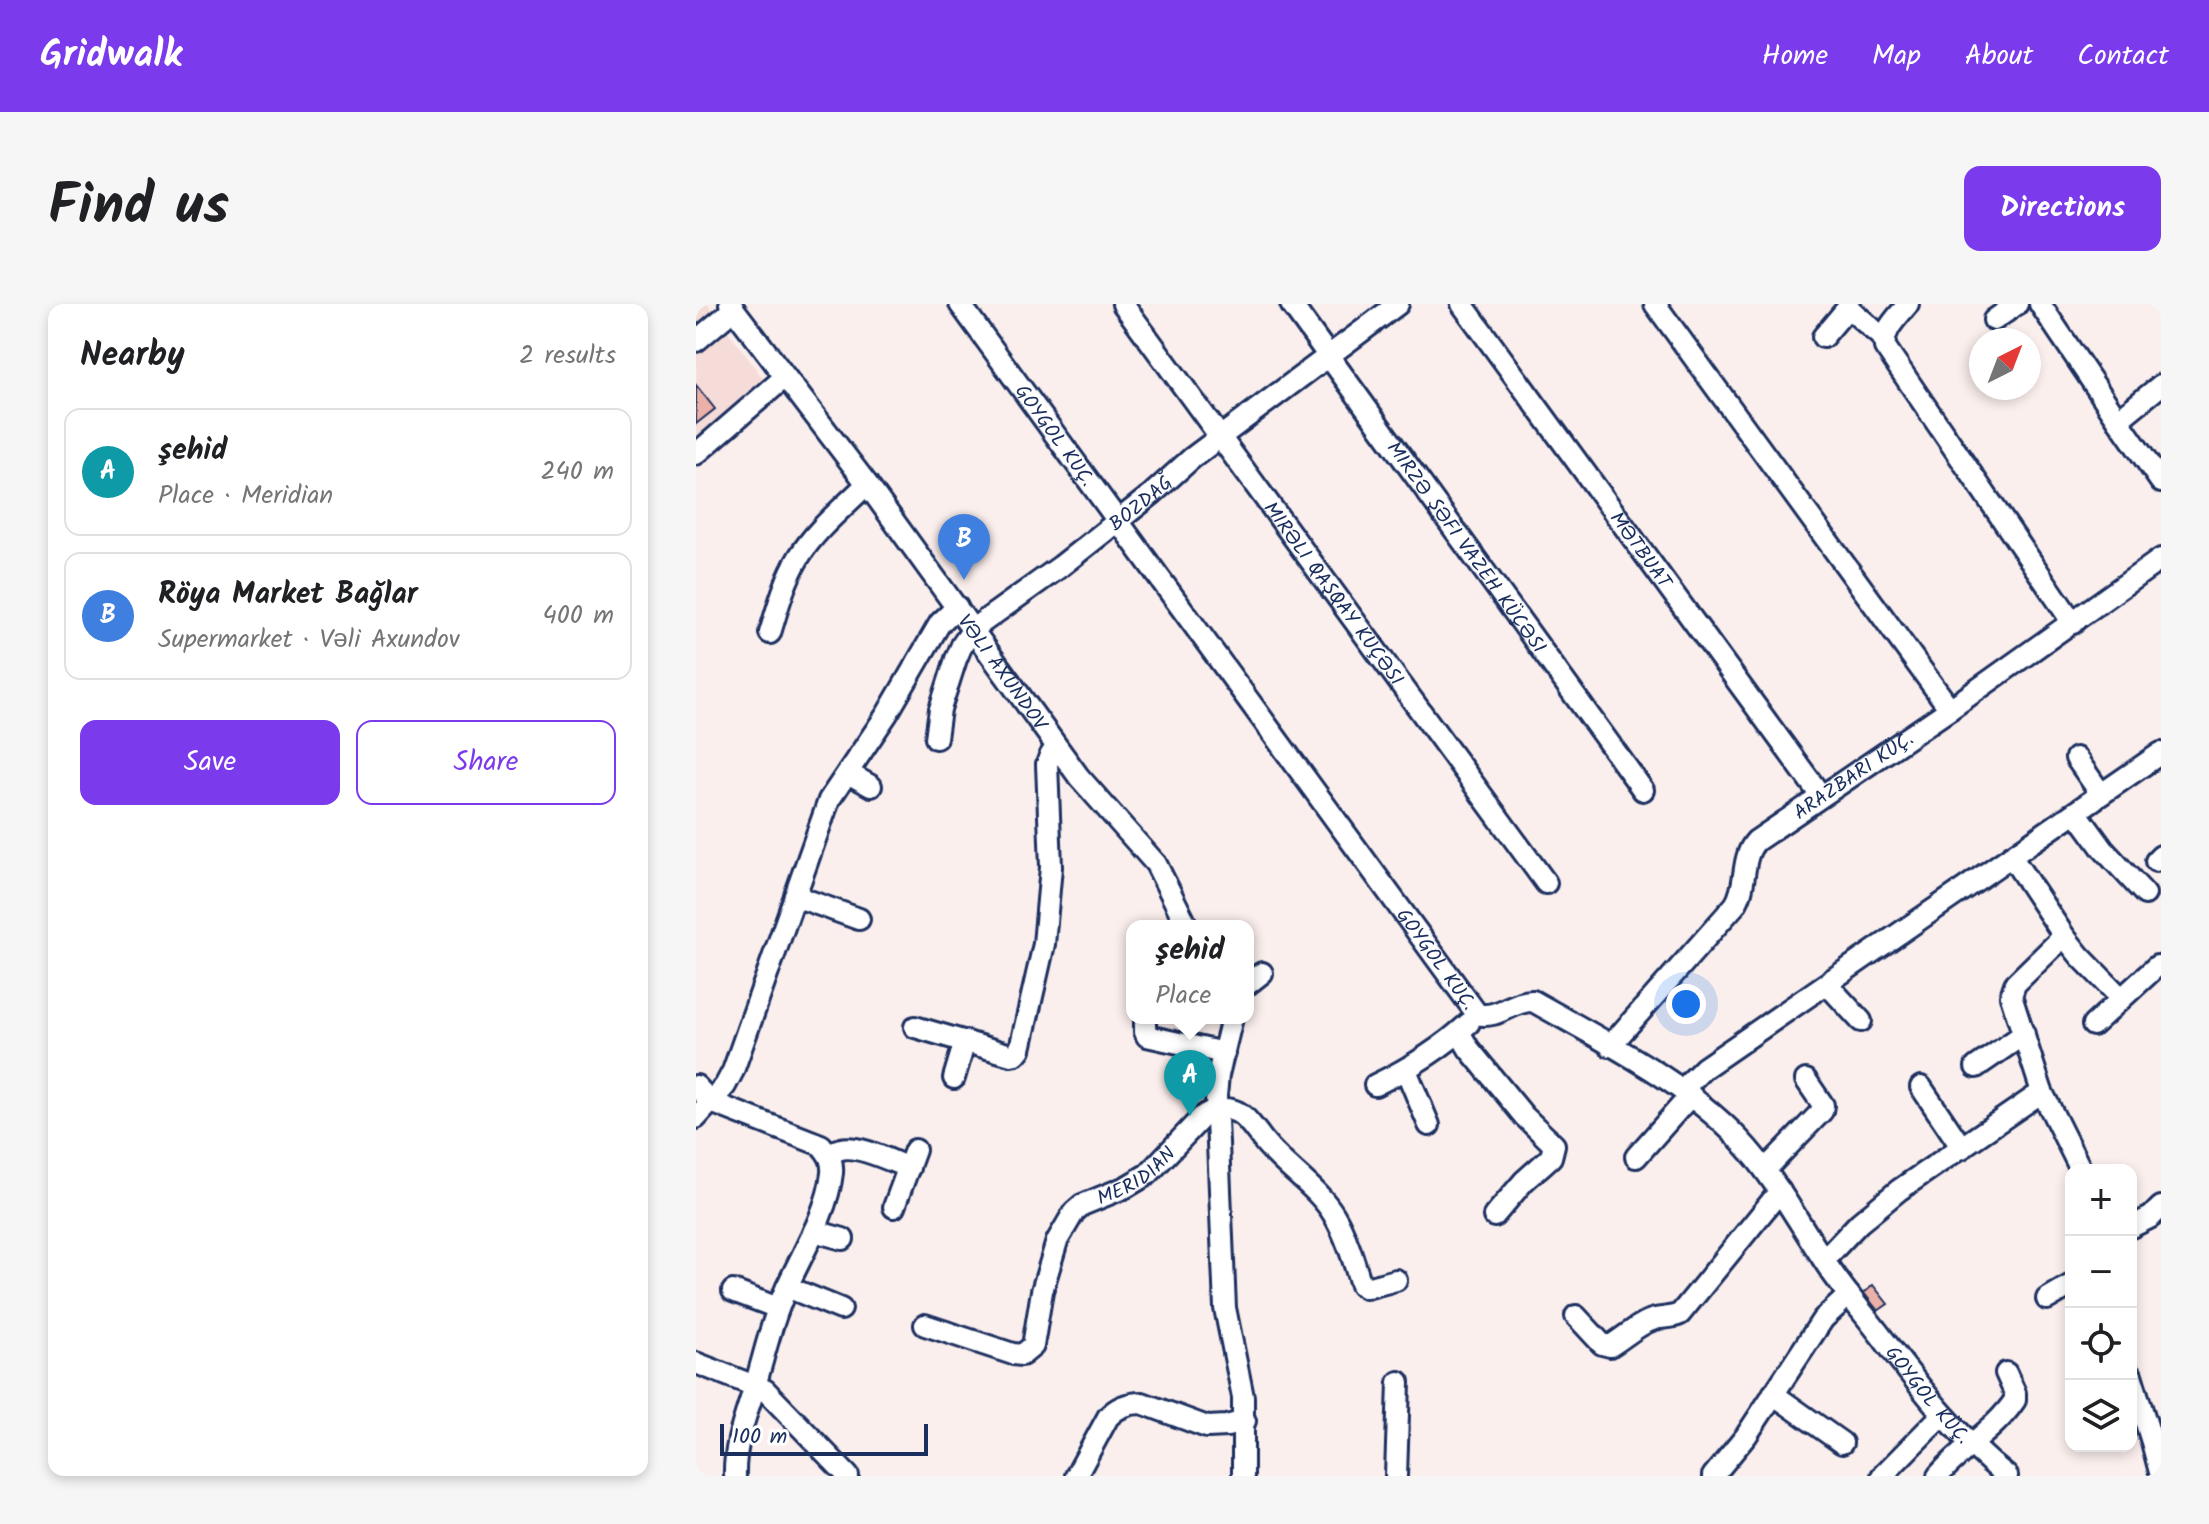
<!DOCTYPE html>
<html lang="en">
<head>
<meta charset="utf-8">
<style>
	:root { --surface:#fff; --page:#f6f6f6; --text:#202124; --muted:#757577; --line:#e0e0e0; --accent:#7c3aed }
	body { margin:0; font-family:Kalam,sans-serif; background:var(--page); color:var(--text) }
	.controls { position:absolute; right:24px; bottom:24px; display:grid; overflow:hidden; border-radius:16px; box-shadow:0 4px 12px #0003 }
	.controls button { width:72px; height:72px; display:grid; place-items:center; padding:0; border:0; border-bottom:2px solid var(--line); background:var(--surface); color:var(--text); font:40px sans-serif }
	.compass { position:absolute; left:1273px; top:24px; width:72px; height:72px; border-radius:50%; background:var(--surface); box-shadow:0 4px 12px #0003; rotate:42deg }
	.scale { position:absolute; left:24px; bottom:20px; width:208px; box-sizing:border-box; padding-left:8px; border:4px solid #1b2f5e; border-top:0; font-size:22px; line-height:28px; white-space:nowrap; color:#1b2f5e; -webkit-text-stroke:6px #fff; paint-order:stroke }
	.you { position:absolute; left:990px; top:700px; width:28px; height:28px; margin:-20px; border:6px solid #fff; border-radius:50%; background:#1a73e8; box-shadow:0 0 0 12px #1a73e833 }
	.badge { display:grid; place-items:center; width:52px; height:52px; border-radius:50%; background:var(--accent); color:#fff; font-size:26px; font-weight:700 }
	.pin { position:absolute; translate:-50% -66px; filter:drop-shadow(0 2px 4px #0008) }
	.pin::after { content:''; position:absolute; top:42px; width:28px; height:24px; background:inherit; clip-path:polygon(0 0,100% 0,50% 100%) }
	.popup { position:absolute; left:430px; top:616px; width:128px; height:104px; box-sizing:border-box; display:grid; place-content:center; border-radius:16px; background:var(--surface); filter:drop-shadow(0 2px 6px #0005); font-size:26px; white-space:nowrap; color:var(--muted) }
	.popup b { font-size:30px; color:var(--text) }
	.popup::after { content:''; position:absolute; left:50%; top:100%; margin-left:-16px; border:16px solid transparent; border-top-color:var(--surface) }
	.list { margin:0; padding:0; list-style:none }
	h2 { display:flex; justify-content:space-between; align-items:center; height:104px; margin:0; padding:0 32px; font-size:34px }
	h2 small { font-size:26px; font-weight:400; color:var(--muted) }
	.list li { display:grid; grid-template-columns:52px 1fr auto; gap:24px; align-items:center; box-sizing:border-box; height:128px; margin:0 16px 16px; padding:0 16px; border:2px solid var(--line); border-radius:16px }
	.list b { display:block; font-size:30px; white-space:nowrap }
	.list p { margin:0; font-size:26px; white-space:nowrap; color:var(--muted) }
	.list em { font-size:26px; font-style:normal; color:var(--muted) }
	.actions { display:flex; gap:16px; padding:24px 32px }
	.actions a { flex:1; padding:18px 0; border:2px solid var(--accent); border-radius:16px; text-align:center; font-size:28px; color:var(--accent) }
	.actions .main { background:var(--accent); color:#fff }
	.icon { flex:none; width:44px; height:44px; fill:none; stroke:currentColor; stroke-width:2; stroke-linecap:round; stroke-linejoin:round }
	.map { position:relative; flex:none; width:1465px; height:1172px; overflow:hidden; border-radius:16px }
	header { display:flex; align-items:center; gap:48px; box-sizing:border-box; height:112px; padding:0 40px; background:var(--accent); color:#fff }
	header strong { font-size:38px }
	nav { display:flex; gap:44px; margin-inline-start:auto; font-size:28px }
	.intro { display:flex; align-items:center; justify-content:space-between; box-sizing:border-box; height:192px; padding:0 48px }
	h1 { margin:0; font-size:56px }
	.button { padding:20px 36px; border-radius:16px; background:var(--accent); color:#fff; font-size:28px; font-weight:700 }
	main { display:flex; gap:48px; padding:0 48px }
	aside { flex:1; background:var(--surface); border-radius:16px; box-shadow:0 4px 12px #0003 }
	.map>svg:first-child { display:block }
	.built { fill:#f6dcd8 }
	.building { fill:#ebb0a7; stroke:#1b2f5e; stroke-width:2 }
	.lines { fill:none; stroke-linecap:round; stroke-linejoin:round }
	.minor-casing { stroke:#1b2f5e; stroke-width:26 }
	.minor { stroke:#fff; stroke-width:20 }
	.labels { text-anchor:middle; stroke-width:6; stroke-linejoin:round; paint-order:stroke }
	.street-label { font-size:20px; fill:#1b2f5e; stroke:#fff }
</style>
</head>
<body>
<header>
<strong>Gridwalk</strong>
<nav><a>Home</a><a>Map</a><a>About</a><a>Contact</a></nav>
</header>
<div class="intro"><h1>Find us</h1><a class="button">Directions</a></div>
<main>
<aside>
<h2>Nearby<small>2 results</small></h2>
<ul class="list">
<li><span class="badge" style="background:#0f9aa8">A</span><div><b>şehid</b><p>Place · Meridian</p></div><em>240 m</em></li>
<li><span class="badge" style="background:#3f7fe0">B</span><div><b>Röya Market Bağlar</b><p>Supermarket · Vəli Axundov</p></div><em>400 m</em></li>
</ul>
<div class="actions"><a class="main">Save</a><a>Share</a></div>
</aside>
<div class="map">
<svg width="1465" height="1172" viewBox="0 0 1465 1172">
	<rect width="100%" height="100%" fill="#fbefed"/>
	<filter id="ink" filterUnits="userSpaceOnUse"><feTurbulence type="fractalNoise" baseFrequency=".0125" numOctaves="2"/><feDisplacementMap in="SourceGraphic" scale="16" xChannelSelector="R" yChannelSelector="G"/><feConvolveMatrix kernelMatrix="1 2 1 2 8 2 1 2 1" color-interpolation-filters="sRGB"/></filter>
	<g filter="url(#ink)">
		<path class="built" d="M0 0H12L69 77 0 136Z"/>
		<path class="building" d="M0 81 19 105 0 120Z
			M1177 981 1192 1000 1182 1007 1168 989Z"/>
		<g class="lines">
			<g class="minor-casing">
				<g id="minor">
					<path id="s1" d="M34 0 171 180 383 473 460 560 491 622"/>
					<path id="s2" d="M264 0 781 710C801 716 817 696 837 697 909 738 985 775 1043 835 1077 871 1100 914 1127 955 1144 982 1166 1007 1185 1032 1224 1083 1261 1133 1311 1172"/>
					<path id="s3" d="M427 0 850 579"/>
					<path id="s4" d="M595 0 947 486"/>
					<path id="s5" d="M766 0 1125 492"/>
					<path d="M959 0 1254 405"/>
					<path d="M1212 0C1202 13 1186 26 1189 43L1377 319"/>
					<path d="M1344 0 1422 116"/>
					<path d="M1298 16 1321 0"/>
					<path d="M1127 33 1149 7H1156L1188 35"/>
					<path d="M0 37 38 5"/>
					<path d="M1465 81 1422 116 1465 178"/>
					<path d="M0 150 89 73"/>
					<path d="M74 329C82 303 89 276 103 253 120 225 148 203 171 180"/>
					<path id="s6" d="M240 434 244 405 260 355 266 341 277 325 365 262 456 190 496 154 702 0"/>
					<path d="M1380 454 1405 490"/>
					<path d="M152 469 175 482"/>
					<path d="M1380 508 1407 545 1449 590"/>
					<path d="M1315 552 1368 632 1384 652 1425 694"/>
					<path d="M1460 557 1465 552"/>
					<path d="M99 592 163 615"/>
					<path d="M1368 632 1319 680 1315 692 1346 788 1385 866"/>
					<path d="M552 680 566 669"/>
					<path d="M1131 680 1165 717"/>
					<path d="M449 714V728L451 732 528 749"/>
					<path d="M536 714 522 771 520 792 529 1004 547 1093V1172"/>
					<path d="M1397 721 1461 662"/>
					<path d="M219 723 315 751 320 750 324 745 348 640 355 563 351 460 354 452 360 443"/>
					<path d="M763 728 773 745 828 812 858 841 855 853 828 877 798 912"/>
					<path id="s7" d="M914 742 1039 601C1052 582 1044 554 1060 537L1254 405 1465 255"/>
					<path d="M1280 763 1328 730"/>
					<path d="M710 766 733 821"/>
					<path d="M258 774 269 737"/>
					<path d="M679 781C714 764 745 745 773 719"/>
					<path d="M0 782 15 798 125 841C133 850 137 857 136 869 132 907 107 948 91 983 76 1015 69 1049 59 1082 50 1112 38 1140 39 1172"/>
					<path d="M1225 783 1266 844"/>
					<path d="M987 785 1008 764 1465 449"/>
					<path d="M0 814 29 782 37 767 133 496 191 410 244 319 261 303"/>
					<path d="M133 850C137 848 141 846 145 845 162 840 197 858 213 864"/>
					<path d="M940 853 995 791"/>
					<path d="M1069 866 1126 807 1127 801 1110 776"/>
					<path d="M198 903 219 846"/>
					<path d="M1435 923 1455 913 1465 903"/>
					<path d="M118 927 147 935"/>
					<path d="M1128 956 1163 919 1203 886 1346 788"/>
					<path d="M91 983 145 1005"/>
					<path d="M37 987 82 1004"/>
					<path d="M1351 995 1375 981"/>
					<path d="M880 1012 906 1040 914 1042C928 1034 943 1019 959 1015 968 1013 976 1014 984 1010L1084 887"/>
					<path id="s8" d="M229 1021 317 1050 326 1051 337 1042 346 987 361 937 378 908 386 901 430 883 452 870 506 813C515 806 529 802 541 808 551 813 559 826 566 835 587 863 620 881 638 911 650 931 658 958 665 981L670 984 700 976"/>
					<path d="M0 1059 69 1086 152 1172"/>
					<path d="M1435 1071 1456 1138 1465 1172"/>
					<path d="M1077 1090 1146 1139"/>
					<path d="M380 1172 412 1113C421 1103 433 1099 446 1099L511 1123 531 1122 549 1117"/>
					<path d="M700 1172 703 1078"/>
					<path d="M1017 1172 1050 1132 1127 1015 1153 991"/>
					<path d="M1186 1172 1246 1111"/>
					<path d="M1242 1172C1265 1145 1299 1126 1319 1096V1089L1310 1069"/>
				</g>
			</g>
			<use href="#minor" class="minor"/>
		</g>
	</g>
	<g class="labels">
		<g class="street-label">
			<text dy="7" stroke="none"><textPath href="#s2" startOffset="162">GOYGOL KÜÇ.</textPath></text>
			<text dy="7" stroke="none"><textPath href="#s6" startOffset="326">BOZDAĞ</textPath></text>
			<text dy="7" stroke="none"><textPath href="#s4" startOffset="300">MIRZƏ ŞƏFI VAZEH KÜÇƏSI</textPath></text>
			<text dy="7" stroke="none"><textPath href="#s5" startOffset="304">MƏTBUAT</textPath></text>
			<text dy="7" stroke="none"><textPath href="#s3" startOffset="358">MIRƏLI QAŞQAY KÜÇƏSI</textPath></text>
			<text dy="7" stroke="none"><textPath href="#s1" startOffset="458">VƏLI AXUNDOV</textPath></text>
			<text dy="7" stroke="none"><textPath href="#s7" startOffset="374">ARAZBARI KÜÇ.</textPath></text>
			<text dy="7" stroke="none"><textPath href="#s2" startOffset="810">GOYGOL KÜÇ.</textPath></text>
			<text dy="7" stroke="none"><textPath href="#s8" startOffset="330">MERIDIAN</textPath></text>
			<text dy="7" stroke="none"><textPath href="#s2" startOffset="1504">GOYGOL KÜÇ.</textPath></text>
		</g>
	</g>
</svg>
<div class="controls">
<button>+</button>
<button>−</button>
<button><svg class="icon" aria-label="locate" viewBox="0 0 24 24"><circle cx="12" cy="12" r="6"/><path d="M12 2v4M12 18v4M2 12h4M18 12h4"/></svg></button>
<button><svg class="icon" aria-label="layers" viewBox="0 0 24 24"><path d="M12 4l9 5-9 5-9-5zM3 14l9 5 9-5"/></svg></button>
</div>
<svg class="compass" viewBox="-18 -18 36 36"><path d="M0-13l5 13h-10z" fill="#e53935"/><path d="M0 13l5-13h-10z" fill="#757577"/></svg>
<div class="scale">100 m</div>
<div class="you"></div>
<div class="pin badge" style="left:494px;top:812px;background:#0f9aa8">A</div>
<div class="popup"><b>şehid</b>Place</div>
<div class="pin badge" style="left:268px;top:276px;background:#3f7fe0">B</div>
</div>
</main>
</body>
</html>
